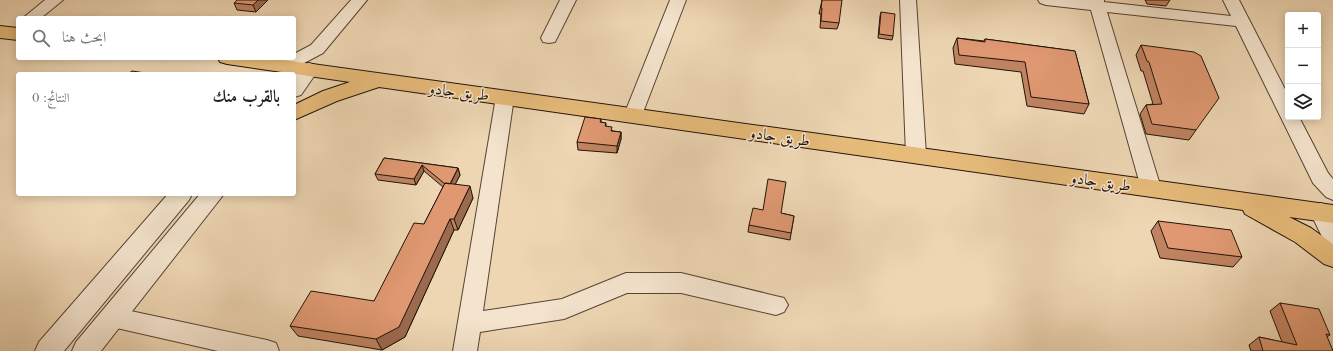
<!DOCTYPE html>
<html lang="ar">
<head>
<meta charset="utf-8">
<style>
	:root { --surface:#fff; --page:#f2f2f2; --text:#202124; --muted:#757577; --line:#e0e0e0 }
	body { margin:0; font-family:"Old Standard TT",Amiri,serif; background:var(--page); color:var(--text); direction:rtl }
	.controls { position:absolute; right:12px; top:12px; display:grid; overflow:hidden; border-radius:4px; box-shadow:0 2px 10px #0003 }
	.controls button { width:36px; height:36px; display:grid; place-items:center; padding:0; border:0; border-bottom:1px solid var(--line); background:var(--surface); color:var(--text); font:20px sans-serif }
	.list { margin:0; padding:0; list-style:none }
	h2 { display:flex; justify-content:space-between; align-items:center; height:52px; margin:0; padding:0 16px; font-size:17px }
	h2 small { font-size:13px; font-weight:400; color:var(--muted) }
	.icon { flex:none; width:22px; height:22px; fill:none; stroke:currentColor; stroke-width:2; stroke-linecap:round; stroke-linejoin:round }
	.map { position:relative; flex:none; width:1333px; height:351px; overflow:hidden; direction:ltr }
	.search { position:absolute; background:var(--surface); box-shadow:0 2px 10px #0003; left:16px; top:16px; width:280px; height:44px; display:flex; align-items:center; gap:10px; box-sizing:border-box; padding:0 14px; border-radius:4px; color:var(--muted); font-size:15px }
	.panel { position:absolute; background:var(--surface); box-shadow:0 2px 10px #0003; left:16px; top:72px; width:280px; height:124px; border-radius:4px; direction:rtl }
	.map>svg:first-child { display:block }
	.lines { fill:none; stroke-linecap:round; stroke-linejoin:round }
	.minor-casing { stroke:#554434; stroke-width:2 }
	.tertiary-casing { stroke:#554434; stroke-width:2 }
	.trunk-casing { stroke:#22140a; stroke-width:2 }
	.minor { fill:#f4e4ce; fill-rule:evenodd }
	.tertiary { fill:#f4e4ce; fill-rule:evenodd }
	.trunk { fill:#e7bb7a; fill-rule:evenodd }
	.wall { fill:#c08361; stroke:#22140a }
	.shaded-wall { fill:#9c6a4f; stroke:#22140a }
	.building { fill:#df9871; stroke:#22140a }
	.labels { text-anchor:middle; stroke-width:3; stroke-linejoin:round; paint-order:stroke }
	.street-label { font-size:16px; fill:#22140a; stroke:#f4e4ce }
</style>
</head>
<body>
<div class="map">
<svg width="1333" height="351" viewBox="0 0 1333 351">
	<rect width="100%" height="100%" fill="#eed6b3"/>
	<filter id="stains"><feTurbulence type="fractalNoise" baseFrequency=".005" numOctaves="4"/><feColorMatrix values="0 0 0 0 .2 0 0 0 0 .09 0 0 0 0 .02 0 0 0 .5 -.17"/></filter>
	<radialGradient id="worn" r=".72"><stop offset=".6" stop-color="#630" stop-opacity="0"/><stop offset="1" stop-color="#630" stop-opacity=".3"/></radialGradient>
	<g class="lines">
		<g class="minor-casing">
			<path id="minor" d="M45 0H63L41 18H23Z
				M351 0H367L323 53 291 70 285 72 279 70 276 66C281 59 286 58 294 58V54L311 45Z
				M560 0H576L555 42 549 43 543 42 541 38Z
				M670 0H686L642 115 640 120 633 121 626 120 624 115Z
				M900 0H916L926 155 923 160 916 162 909 160 906 155Z
				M1038 0H1104V2L1231 16 1223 0H1239L1288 95V117H1299L1328 173 1333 179V200L1326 197 1313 183 1236 26 1107 12 1161 188 1158 193 1151 196 1144 193 1141 188 1091 10 1046 5 1040 3Z
				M505 91 511 93 514 97 483 311 562 299 626 273H681L784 298 788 305 784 312 776 315 681 293H627L564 319 480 332 477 351H453L496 97 499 93Z
				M112 307 267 340 276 343 279 351H218L112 327 104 324 100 317 104 310Z"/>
		</g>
		<g class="tertiary-casing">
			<path id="tertiary" d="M309 63 316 65 319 69 301 95 294 97C294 82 292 67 309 63Z
				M168 194H192L189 200 64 351H35L39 342Z
				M200 194H224L101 351H72L76 342Z
				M1321 203 1329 206 1333 213V245L1325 243 1310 212 1313 206Z"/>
		</g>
		<g class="trunk-casing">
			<path id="trunk" d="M0 26 18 28V40L0 38Z
				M218 58H269L1333 205V223L1289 217 1311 228 1333 244V267L1324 264 1295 242 1245 214 1243 210 379 87 337 101 294 120V105L323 91 350 82 227 64 220 62Z"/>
		</g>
		<use href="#minor" class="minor"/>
		<use href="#tertiary" class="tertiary"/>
		<use href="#trunk" class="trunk"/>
	</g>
	<path class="wall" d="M268 0 256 12 237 10 234 3Z
		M822 0 839 23 837 29 820 28 821 14H819Z
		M1145 0H1170L1166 6 1147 4Z
		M881 12 893 36 892 40 878 38 880 16Z
		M957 38 984 41 985 39 1075 51 1089 104 1084 114 1027 106 1021 72 955 64 953 48Z
		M1141 45 1196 130 1189 140 1146 134 1140 114 1146 105 1153 104 1143 71H1141L1136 55Z
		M601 119V122L606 123V126L613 131 621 132V139L617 153 578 150 577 142Z
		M384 158 458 168 460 175 455 184 473 198 458 230H454L405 337 382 350 298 336 290 326 374 301 424 224 443 187 424 171 416 185 378 180 375 174Z
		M781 213 794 216 790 240 748 232 749 225Z
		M1158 221 1242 257 1233 267 1160 258 1151 231Z
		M1280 303 1330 335 1327 337 1333 351H1251L1249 345 1259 337 1282 342 1270 311Z"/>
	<path class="shaded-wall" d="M258 0H268L256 12 253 5Z
		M621 132V139L617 153V146Z
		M422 165 424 171 416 185 414 179Z
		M458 168 460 175 451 193 449 187Z
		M470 186 473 198 458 230 454 219Z
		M450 219 454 230 405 337 382 350 376 339Z"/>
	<path class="building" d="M237 0H258L253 5 234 3Z
		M822 0H842L839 23 821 21 822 8H821Z
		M881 12 895 14 893 36 879 34Z
		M957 38 985 42V39L1075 51 1089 104 1031 97 1025 62 959 55Z
		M1141 45 1194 52 1201 56 1219 98 1196 130 1152 124 1146 105 1162 104 1149 62 1147 61Z
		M132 71 152 74H128Z
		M585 117 601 119 600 122 606 123 605 126 612 127 611 131 621 132 617 146 577 142Z
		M384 158 458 168 450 184 445 183V184L422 165 414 179 375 174Z
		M768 179 786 182 781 213 794 216 791 233 749 225 753 208 763 210Z
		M445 183 470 186 454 219H450L399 327 376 339 290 326 311 291 374 301 414 223 424 224Z
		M1158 221 1231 230 1242 257 1168 248Z
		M1280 303 1319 309 1330 335 1326 334 1333 351H1263L1259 337 1297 345Z"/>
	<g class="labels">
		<g class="street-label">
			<text transform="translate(459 91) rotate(7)" y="6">طريق جادو</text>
			<text transform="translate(780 136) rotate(8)" y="6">طريق جادو</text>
			<text transform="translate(1101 181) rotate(8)" y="6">طريق جادو</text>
		</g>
	</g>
	<rect width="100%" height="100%" filter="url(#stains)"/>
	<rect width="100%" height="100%" fill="url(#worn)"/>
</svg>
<div class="controls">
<button>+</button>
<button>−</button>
<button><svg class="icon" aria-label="layers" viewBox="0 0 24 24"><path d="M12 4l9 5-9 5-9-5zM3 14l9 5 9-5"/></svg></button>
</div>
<div class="search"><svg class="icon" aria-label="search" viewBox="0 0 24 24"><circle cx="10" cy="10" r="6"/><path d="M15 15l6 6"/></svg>ابحث هنا</div>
<section class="panel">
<h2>بالقرب منك<small>النتائج: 0</small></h2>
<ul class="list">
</ul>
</section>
</div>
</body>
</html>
